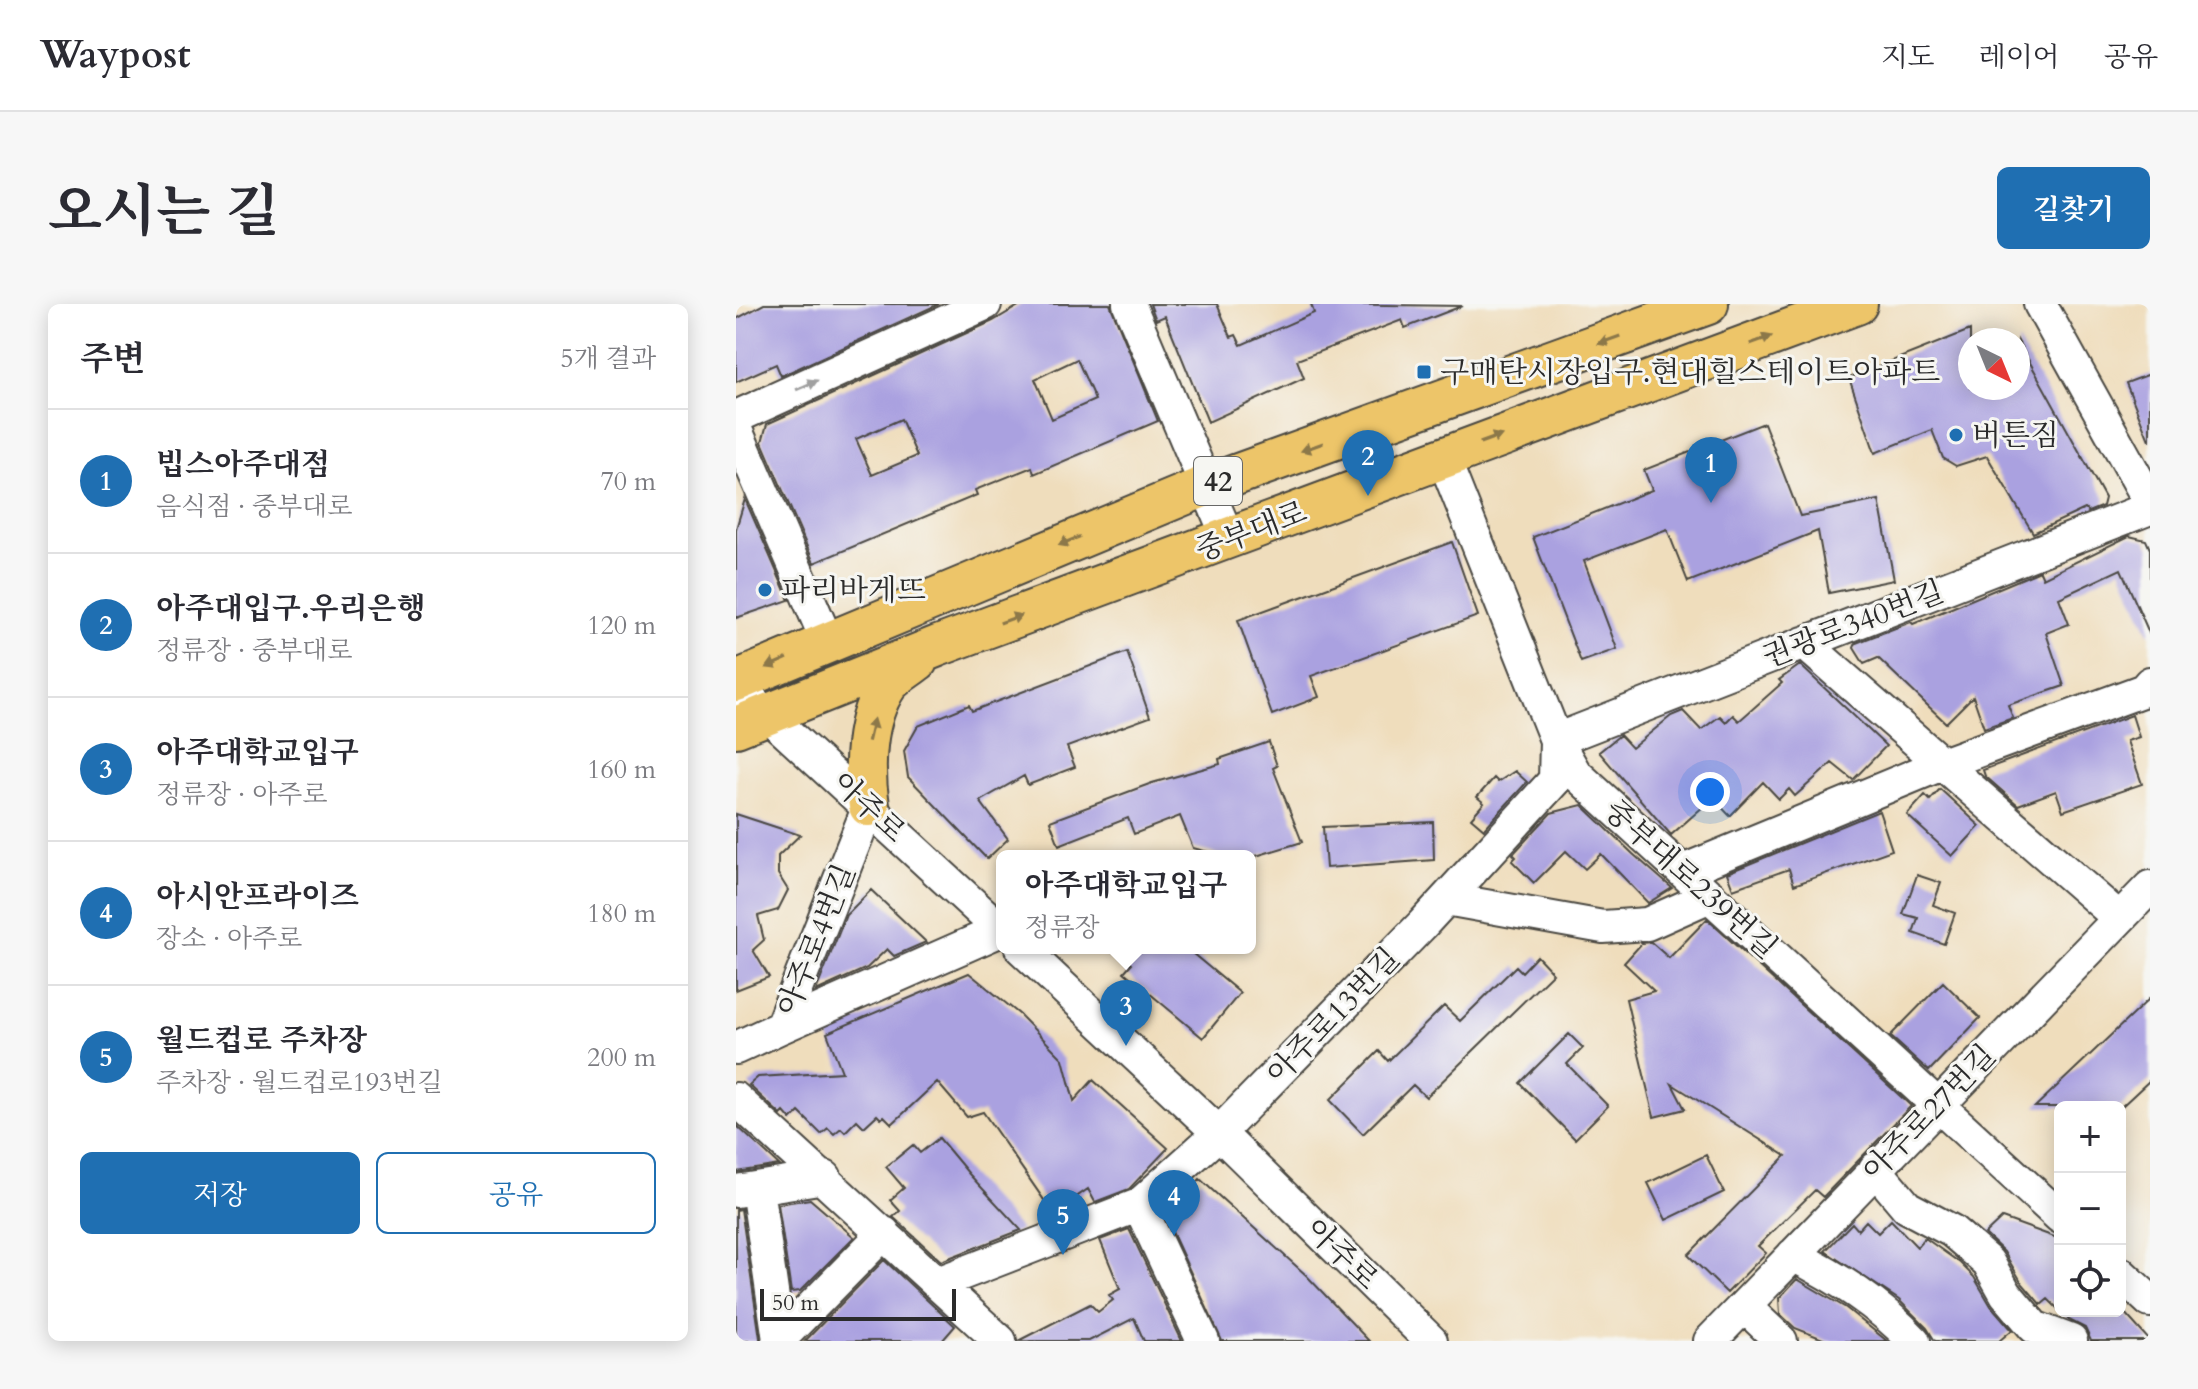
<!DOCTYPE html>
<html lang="ko">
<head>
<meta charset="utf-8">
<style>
	:root { --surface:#fff; --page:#f7f7f7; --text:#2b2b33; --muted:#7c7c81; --line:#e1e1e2; --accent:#1f6fb2 }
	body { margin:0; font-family:Cardo,"Noto Serif KR",serif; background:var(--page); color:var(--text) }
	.controls { position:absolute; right:24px; bottom:24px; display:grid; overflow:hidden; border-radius:12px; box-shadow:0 4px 20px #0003 }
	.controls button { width:72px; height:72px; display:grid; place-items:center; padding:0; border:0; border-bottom:2px solid var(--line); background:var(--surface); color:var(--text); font:40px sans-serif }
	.compass { position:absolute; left:1222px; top:24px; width:72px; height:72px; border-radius:50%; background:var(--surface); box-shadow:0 4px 20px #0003; rotate:137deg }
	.scale { position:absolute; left:24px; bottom:20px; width:196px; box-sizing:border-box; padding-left:8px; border:4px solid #2b2b2b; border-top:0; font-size:22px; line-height:28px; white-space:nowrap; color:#2b2b2b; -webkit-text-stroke:6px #f6f6f2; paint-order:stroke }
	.you { position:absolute; left:974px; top:488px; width:28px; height:28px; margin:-20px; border:6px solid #fff; border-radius:50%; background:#1a73e8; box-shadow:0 0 0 12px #1a73e833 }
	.badge { display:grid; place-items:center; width:52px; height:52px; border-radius:50%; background:var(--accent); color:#fff; font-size:26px; font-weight:700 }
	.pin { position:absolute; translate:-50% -66px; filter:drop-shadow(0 2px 4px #0008) }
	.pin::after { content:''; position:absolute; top:42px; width:28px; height:24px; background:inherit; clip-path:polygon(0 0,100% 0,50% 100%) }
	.popup { position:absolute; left:260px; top:546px; width:260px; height:104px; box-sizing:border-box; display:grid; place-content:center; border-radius:12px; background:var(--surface); filter:drop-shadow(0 2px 6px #0005); font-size:26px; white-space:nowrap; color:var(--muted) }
	.popup b { font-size:30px; color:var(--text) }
	.popup::after { content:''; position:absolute; left:50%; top:100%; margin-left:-16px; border:16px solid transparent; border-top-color:var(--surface) }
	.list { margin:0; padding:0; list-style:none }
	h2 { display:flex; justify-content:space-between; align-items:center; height:104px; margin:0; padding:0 32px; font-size:34px }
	h2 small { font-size:26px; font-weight:400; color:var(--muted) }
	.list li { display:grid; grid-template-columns:52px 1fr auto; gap:24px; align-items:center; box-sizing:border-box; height:144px; padding:0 32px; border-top:2px solid var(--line) }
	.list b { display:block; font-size:30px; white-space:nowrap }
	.list p { margin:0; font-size:26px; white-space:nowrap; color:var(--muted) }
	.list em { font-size:26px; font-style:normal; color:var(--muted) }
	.actions { display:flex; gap:16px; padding:24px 32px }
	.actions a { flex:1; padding:18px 0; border:2px solid var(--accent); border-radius:12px; text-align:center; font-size:28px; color:var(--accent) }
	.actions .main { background:var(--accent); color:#fff }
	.icon { flex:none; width:44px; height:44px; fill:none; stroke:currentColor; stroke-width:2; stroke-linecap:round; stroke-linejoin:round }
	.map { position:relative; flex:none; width:1414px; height:1037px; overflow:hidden; border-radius:12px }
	header { display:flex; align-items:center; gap:48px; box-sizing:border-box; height:112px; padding:0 40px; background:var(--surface); border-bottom:2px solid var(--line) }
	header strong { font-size:38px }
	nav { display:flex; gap:44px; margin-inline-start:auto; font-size:28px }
	.intro { display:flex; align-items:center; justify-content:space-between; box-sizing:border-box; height:192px; padding:0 48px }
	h1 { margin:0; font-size:56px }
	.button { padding:20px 36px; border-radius:12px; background:var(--accent); color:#fff; font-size:28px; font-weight:700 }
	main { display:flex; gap:48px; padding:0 48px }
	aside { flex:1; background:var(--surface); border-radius:12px; box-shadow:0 4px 20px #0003 }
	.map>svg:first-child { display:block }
	.building { fill:#aaa1e0; fill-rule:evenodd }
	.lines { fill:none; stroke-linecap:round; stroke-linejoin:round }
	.minor-casing { stroke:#484641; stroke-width:36 }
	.major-casing { stroke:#484641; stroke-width:44 }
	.minor { stroke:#fff; stroke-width:32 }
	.major { stroke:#edc569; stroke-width:40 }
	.oneway { fill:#8c784a }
	.oneway2 { fill:#a0a0a0 }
	.poi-dot { fill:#1f6fb2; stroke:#f6f6f2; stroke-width:3 }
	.labels { text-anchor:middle; stroke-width:6; stroke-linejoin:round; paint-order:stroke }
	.shield { fill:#f6f6f2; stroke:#686867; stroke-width:2 }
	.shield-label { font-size:28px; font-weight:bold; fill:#2b2b2b }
	.poi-label { font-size:30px; fill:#2b2b2b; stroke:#f6f6f2; text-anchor:start }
	.street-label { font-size:30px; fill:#2b2b2b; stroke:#f6f6f2 }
</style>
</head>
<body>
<header>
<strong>Waypost</strong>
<nav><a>지도</a><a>레이어</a><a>공유</a></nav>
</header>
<div class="intro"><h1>오시는 길</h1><a class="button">길찾기</a></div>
<main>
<aside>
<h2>주변<small>5개 결과</small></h2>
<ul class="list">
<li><span class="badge">1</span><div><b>빕스아주대점</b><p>음식점 · 중부대로</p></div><em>70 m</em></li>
<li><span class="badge">2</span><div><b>아주대입구.우리은행</b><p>정류장 · 중부대로</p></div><em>120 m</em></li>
<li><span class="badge">3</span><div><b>아주대학교입구</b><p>정류장 · 아주로</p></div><em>160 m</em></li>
<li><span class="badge">4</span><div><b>아시안프라이즈</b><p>장소 · 아주로</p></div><em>180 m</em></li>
<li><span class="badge">5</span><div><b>월드컵로 주차장</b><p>주차장 · 월드컵로193번길</p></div><em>200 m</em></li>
</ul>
<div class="actions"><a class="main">저장</a><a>공유</a></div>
</aside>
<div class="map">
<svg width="1414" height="1037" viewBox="0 0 1414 1037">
	<rect width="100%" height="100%" fill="#f6f6f2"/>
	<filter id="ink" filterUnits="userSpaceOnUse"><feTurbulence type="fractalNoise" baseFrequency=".0125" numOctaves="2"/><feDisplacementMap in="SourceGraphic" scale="16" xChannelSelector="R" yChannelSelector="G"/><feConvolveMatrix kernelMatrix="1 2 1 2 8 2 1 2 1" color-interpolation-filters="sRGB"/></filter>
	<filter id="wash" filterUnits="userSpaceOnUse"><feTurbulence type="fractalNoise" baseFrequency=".006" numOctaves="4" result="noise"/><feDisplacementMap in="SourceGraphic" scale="32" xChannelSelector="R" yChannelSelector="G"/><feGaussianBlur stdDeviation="1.8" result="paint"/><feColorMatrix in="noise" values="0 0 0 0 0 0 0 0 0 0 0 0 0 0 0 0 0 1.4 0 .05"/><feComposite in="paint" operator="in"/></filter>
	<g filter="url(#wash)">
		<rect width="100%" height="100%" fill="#efddbc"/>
		<g id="blocks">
			<path class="building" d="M28 0H203L45 72 40 60 0 78V15Z
				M286 0H374L422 117 298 170 296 163 239 186 241 191 78 259 26 138 31 120 257 17ZM341 55 359 96 316 115 299 75ZM165 115 181 152 136 171 120 135Z
				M414 0H481L495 33 500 31 505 41 578 9 575 0 726 2 669 24 666 16 561 56 568 74 472 118 429 12 420 16Z
				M1234 26V84H1282V37L1369 194 1367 202 1352 208 1349 205 1297 229 1251 152 1220 162 1207 154 1196 126 1139 149 1113 74Z
				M1414 70V136H1413L1390 79Z
				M1028 119 1064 212 1143 196 1158 276 1093 289 1082 227 952 278 931 225 848 257 881 345 845 358 797 233 916 186 908 166Z
				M9 195 53 296 0 314V225Z
				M1393 232 1410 236 1414 245V331L1385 265 1323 294 1333 320 1310 329 1328 382 1272 401 1277 414 1248 424 1237 392 1210 419 1142 354 1128 360 1118 344 1120 339 1175 318 1177 320 1304 267 1307 274Z
				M716 238 742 312 575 372 583 393 536 411 502 316Z
				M391 348 414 413 331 443 339 463 292 481 288 472 244 497 272 535 251 555 172 473 168 447 182 422 233 401 236 407Z
				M1064 361 1150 442 1117 476 1096 459 1059 492 1053 485 1043 495 1027 478 994 512 977 494 935 531 863 448 884 431 896 444 935 412 947 407 965 426 984 412 990 418 997 411 1003 417 1046 379 1043 376Z
				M1396 411 1403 433 1391 437 1406 480 1327 507 1320 487 1282 501 1249 472 1247 466Z
				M533 438 541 462 537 464 566 538 520 552H487L457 544 444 512 398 530 392 514 323 541 314 517 416 479 484 460 483 455Z
				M779 467 791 478 748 525 735 514 748 499 741 493 758 474 762 478Z
				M1204 485 1244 522 1216 552 1171 511 1189 491 1194 496Z
				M846 501 897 550 936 584 912 599 865 550 849 565 830 547 798 579 776 557 780 553 777 550 815 509Z
				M1143 507 1156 546 1058 581 1053 565 997 585 991 569Z
				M0 510 64 531 42 552V570L52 586 42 606 22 612 28 636 17 646 33 673 0 686Z
				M697 518 698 556 590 564 587 523Z
				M1181 571 1205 579 1197 601 1219 609 1208 640 1177 629 1182 614 1167 610Z
				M135 586 190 638 158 652 151 645 131 664 80 687 110 611Z
				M971 615 1175 802 1087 893 1079 886 1022 942 1030 949 991 989 952 951 1050 852 936 780 949 805 918 813 890 695 918 687 888 659 906 639 915 638 933 654Z
				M378 644H450L504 689 467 734 388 668 395 660Z
				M801 652 817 669 690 793 677 781 627 830 594 796 643 747 652 757 708 702 724 717 780 662 786 668Z
				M233 669 283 710 327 755 338 797 357 776 432 844 393 885 359 898 352 885 317 909 247 808 231 813 201 778 156 820 148 812 145 815 141 811 128 823 121 816 109 828 105 824 98 830 92 824 85 830 63 808 55 816 48 808 45 811 13 781 22 773 106 768 91 729Z
				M1207 678 1244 714 1193 767 1154 732Z
				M1414 694V776L1385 803H1299Z
				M833 730 847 744 831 760 872 802 839 835 784 779Z
				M0 821 17 837 43 861 0 868Z
				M203 834 233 870 285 926 205 957 157 913 164 907 154 896 168 884 150 863 177 841 184 849Z
				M970 851 988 888 930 916 912 879Z
				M464 875 570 971 633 1037H486L426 906 436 896 439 903Z
				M74 895 118 933 64 987 55 988 42 900Z
				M5 905 24 1034V1037H0V906Z
				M1266 914 1324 935V1007H1387L1414 1037H1355L1349 1024 1333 1016 1312 995 1305 1001 1286 979 1268 948 1249 930Z
				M1155 916 1181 943 1189 934 1224 959 1238 973 1255 1002 1276 1026 1263 1037H1199L1191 1024 1163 996 1089 947 1116 919 1122 926 1130 917 1142 929Z
				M393 925 446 1037H408L398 1014 353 1037H282L354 1000 362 1008 377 996 373 991 384 985 364 936Z
				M148 956 219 1022 206 1037H69Z
				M1061 975 1110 1004 1151 1037H1092L1059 1024 1044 1010 1043 994Z"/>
		</g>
	</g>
	<g filter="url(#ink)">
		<use href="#blocks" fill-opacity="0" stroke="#484641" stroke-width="2"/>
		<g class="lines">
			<g class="minor-casing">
				<path id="minor" d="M393 0 493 236
					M1304 0 1414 198
					M0 113 249 0
					M0 126 91 337
					M707 153 820 436 839 469 1324 913
					M1068 339 1383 614
					M0 382 266 627
					M947 567 1206 460 1408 386 1414 379
					M710 595 867 623 911 620 974 592
					M285 644 483 829 695 1037
					M45 723 265 626
					M0 744 45 723 133 502
					M0 795 264 1037
					M1139 865 1171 903 1216 927 1252 958 1270 990 1298 1023 1335 1037
					M21 884 43 1036
					M0 887 89 873
					M403 901 467 1037
					M1057 951C1102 974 1143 1000 1178 1037
					M1384 969 1414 997
					M202 979 403 901 483 829 686 621 819 476 820 436 1414 204
					M1008 1002 1045 1037
					M42 1037 148 929
					M974 1037 1414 583"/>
			</g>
			<g class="major-casing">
				<path id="major" d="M0 377 469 182 972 0
					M0 423 202 342 1121 0
					M133 502C127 464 128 415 151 381 158 372 172 364 181 357"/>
			</g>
			<use href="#minor" class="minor"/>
			<use href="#major" class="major"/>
		</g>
		<defs><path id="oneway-solid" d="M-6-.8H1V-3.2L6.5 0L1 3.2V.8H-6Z" transform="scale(2)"/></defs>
		<g class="oneway">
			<use href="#oneway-solid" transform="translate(873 36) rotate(160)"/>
			<use href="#oneway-solid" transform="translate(1025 36) rotate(-20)"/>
			<use href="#oneway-solid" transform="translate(755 135) rotate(-20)"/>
			<use href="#oneway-solid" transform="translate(576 143) rotate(160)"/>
			<use href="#oneway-solid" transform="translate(333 237) rotate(158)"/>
			<use href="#oneway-solid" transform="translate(275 315) rotate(-20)"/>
			<use href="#oneway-solid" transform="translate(41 359) rotate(156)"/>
			<use href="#oneway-solid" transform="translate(135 426) rotate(-77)"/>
		</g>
		<use class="oneway2" href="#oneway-solid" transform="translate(71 81) rotate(-24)"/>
	</g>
	<g class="poi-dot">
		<rect x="680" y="60" width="16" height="16" rx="4"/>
		<circle cx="1220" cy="131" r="8"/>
		<circle cx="29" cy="286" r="8"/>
	</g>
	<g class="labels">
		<rect class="shield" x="458" y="153" width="48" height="48" rx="6"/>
		<g class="shield-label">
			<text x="482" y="187">42</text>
		</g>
		<g class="poi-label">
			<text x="704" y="78">구매탄시장입구.현대힐스테이트아파트</text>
			<text x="1236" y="141">버튼짐</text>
			<text x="45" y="296">파리바게뜨</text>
		</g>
		<g class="street-label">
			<text transform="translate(515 227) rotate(-21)" y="10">중부대로</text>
			<text transform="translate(1117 320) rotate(-21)" y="10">권광로340번길</text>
			<text transform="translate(133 503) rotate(43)" y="10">아주로</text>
			<text transform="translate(955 575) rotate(42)" y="10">중부대로239번길</text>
			<text transform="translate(80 636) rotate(-68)" y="10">아주로4번길</text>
			<text transform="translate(597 712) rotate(-46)" y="10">아주로13번길</text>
			<text transform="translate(1193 809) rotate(-46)" y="10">아주로27번길</text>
			<text transform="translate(606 950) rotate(44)" y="10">아주로</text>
		</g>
	</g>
</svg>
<div class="controls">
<button>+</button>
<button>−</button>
<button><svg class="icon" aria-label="locate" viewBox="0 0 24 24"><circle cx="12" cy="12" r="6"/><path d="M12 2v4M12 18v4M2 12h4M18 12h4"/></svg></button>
</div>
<svg class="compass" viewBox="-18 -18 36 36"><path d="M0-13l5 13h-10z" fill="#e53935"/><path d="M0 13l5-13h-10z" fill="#7c7c81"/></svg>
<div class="scale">50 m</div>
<div class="you"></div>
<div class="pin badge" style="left:975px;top:199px">1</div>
<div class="pin badge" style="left:632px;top:192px">2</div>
<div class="pin badge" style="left:390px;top:742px">3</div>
<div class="popup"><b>아주대학교입구</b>정류장</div>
<div class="pin badge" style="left:438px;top:932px">4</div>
<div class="pin badge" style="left:327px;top:951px">5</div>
</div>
</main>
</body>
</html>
